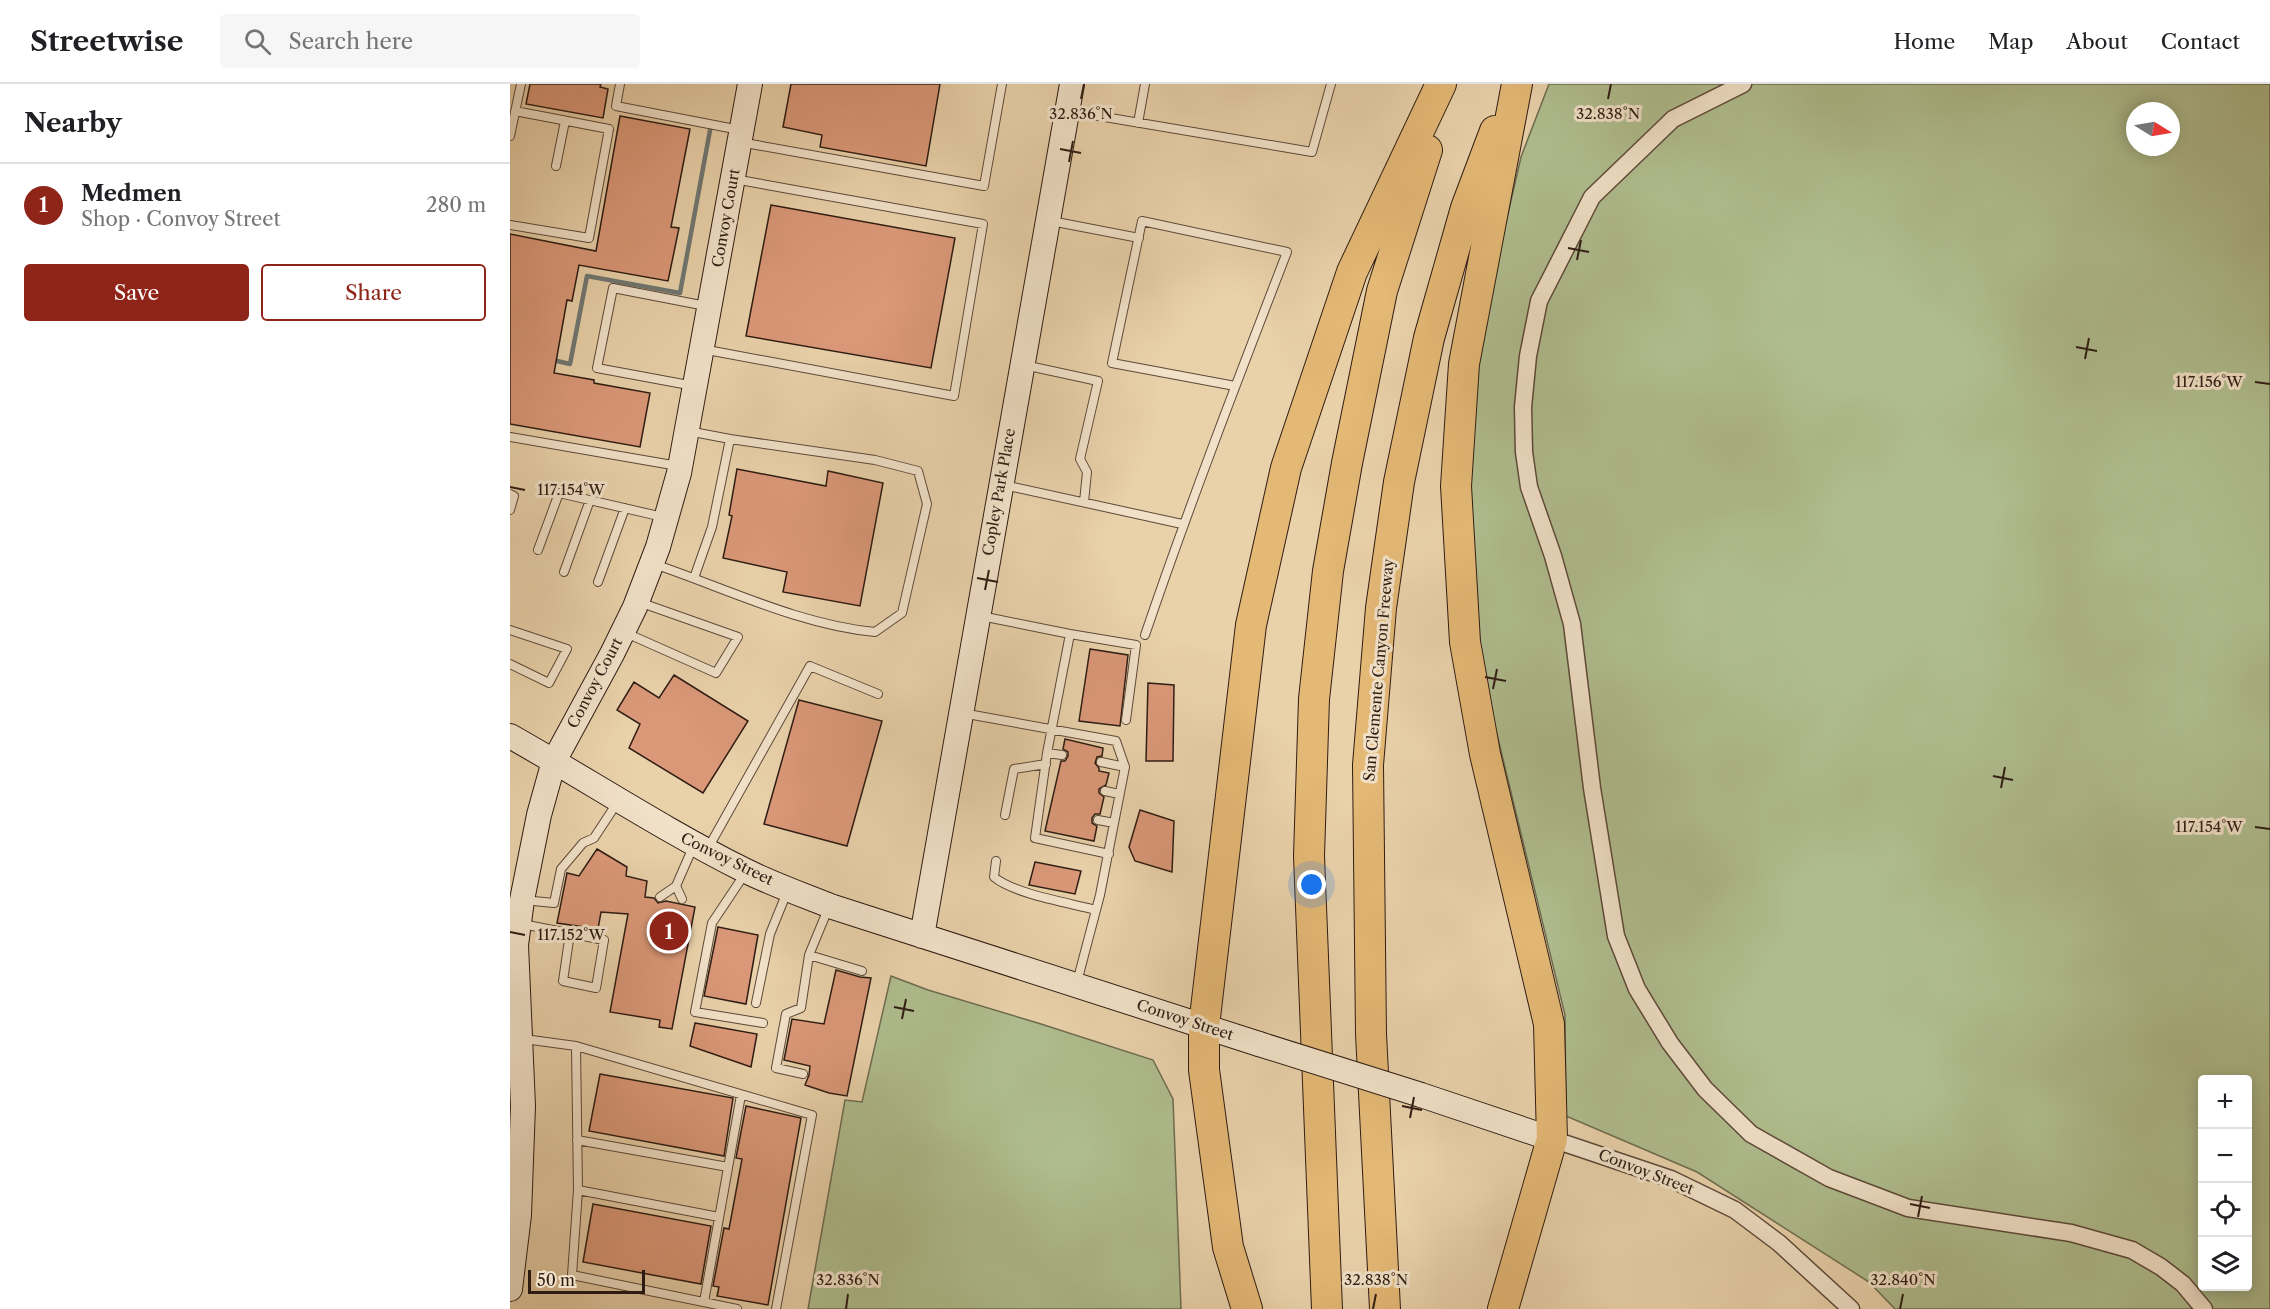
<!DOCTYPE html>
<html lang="en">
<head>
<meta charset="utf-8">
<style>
	:root { --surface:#fff; --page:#f6f6f6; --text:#202124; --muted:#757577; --line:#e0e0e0; --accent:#8f2418 }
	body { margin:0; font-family:"Libre Caslon Text",serif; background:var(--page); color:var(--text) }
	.controls { position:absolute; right:18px; bottom:18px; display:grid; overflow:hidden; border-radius:6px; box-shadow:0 3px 15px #0003 }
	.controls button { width:54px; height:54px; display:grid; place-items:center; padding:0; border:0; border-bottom:2px solid var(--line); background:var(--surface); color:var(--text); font:30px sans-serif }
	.compass { position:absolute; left:1616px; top:18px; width:54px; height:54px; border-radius:50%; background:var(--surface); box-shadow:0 3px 15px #0003; rotate:101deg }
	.scale { position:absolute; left:18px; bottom:15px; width:117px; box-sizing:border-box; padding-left:6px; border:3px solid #2e1c13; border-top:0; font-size:16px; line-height:21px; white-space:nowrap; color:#2e1c13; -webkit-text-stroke:4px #f1e1c8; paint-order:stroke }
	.you { position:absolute; left:802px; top:801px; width:21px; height:21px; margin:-15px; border:4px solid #fff; border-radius:50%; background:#1a73e8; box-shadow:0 0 0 9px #1a73e833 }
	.badge { display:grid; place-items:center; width:39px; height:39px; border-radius:50%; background:var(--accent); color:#fff; font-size:20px; font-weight:700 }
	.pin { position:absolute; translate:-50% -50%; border:3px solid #fff; box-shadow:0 2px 6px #0006 }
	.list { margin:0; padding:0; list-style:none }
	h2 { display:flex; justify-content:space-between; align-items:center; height:78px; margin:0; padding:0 24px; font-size:26px }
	h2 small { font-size:20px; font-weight:400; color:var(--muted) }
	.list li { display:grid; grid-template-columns:39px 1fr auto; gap:18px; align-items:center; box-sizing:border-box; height:84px; padding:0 24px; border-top:2px solid var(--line) }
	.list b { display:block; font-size:22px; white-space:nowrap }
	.list p { margin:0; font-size:20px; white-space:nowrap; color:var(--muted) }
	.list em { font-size:20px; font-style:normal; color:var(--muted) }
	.actions { display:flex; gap:12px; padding:18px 24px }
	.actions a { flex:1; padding:14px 0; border:2px solid var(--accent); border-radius:6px; text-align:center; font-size:21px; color:var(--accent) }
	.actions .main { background:var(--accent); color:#fff }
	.icon { flex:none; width:33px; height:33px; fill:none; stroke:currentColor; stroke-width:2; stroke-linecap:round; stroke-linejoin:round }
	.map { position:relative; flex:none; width:1760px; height:1225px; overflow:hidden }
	header { display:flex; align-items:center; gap:36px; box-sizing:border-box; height:84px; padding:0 30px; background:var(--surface); border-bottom:2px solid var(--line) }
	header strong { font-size:28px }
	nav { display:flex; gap:33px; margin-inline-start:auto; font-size:21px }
	.search { width:420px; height:54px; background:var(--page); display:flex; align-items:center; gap:15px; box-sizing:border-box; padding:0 21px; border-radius:6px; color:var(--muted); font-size:22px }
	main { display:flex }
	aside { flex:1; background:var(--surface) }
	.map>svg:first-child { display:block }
	.green { fill:#afbd8e; stroke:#6e6c50; stroke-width:1.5; fill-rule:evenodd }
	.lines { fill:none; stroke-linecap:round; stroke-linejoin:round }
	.stream { stroke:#707873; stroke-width:4.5 }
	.building { fill:#da9878; stroke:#2e1c13; stroke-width:1.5 }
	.lane-casing { stroke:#5d4939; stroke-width:10 }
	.street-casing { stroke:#5d4939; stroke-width:19 }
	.secondary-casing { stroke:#2e1c13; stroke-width:26 }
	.highway-casing { stroke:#2e1c13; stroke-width:32 }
	.lane { stroke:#f1e1c8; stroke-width:8 }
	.street { stroke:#f1e1c8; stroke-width:16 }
	.secondary { stroke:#f1e1c8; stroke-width:24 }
	.highway { stroke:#e4b875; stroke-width:30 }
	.secondary-bridge-casing { stroke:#2e1c13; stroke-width:26; stroke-linecap:butt }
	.secondary-bridge { stroke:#f1e1c8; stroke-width:24 }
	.ticks { fill:none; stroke:#2e1c13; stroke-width:2 }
	.labels { text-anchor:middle; stroke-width:6; stroke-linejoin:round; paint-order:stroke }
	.street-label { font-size:15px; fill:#2e1c13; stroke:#f1e1c8 }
	.ticks-label { font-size:15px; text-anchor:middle; fill:#2e1c13; stroke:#f1e1c8; stroke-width:6; stroke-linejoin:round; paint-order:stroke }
</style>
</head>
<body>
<header>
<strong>Streetwise</strong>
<div class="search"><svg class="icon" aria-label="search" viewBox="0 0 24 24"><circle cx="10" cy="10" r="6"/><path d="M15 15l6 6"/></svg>Search here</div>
<nav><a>Home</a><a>Map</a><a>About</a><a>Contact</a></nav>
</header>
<main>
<aside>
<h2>Nearby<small></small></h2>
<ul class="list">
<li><span class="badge">1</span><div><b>Medmen</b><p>Shop · Convoy Street</p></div><em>280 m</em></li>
</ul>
<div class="actions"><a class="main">Save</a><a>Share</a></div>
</aside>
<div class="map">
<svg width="1760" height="1225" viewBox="0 0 1760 1225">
	<rect width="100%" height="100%" fill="#e9d1aa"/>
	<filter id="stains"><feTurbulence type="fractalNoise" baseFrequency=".00333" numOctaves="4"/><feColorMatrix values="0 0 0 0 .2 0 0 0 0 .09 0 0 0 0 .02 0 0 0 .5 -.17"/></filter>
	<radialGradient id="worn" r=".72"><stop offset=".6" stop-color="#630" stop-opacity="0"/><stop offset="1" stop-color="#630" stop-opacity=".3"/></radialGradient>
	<path class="green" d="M1039 0H1760V1225H1385L1359 1198 1187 1088 1056 1032 1055 931 976 605 955 435 971 247 1011 73ZM1625 27H1661V63H1625ZM1692 996H1738V1202H1692Z
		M381 892 418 906 531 940 643 976 663 1015 671 1225H298L335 1016 352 1018Z"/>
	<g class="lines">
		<path class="stream" d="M170 209 201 41
			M43 276 60 280 77 192 170 209"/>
	</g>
	<path class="building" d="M20 0H91L90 3 98 5 93 34 16 20Z
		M281 0H430L416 82 310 63 312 51 273 43Z
		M110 32 180 45 161 143 169 144 158 197 69 181 62 217 57 216 44 289 84 296V299L140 309 130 363 0 340V150L86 167Z
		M261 121 445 154 421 284 236 252Z
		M227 385 316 402 318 387 373 399 350 522 273 508 277 488 213 474 222 432 219 431Z
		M580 565 618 571 610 642 569 637Z
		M164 591 238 637 193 709 119 664 130 640 107 626 124 598 149 614Z
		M638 599 664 601 663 677H636Z
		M289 616 372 637 337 762 254 740Z
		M555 655 593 664 592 672 587 673 585 679 589 684V687L599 689 596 701 589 705V709L594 713 590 730H585L582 734V739L587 742 584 757 535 747 551 677H555L558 672V668L553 665Z
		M630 726 664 737 662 788 625 777 619 763Z
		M87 765 117 783 116 792 137 797 135 813 144 814 148 819 156 817 185 823 162 945 149 943 150 936 100 928 118 830 91 828 88 845 47 839 57 789 69 792Z
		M525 778 571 787 565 810 519 801Z
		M208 843 248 851 236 920 194 912Z
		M326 886 350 893 361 894 337 1012 319 1009 295 1001 299 991 300 982 274 976 282 935 314 940Z
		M185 939 247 950 241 983 180 962Z
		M90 990 223 1014 214 1072 79 1047Z
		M236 1022 291 1034 258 1221 207 1212 209 1203 203 1202 214 1144 219 1145 232 1075 226 1074Z
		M83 1120 201 1142 191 1200 73 1178Z"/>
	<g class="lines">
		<g class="lane-casing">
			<path id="lane" d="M110 0 106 22 230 46
				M559 27 802 68 821 0
				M628 39 635 0
				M0 52 11 0
				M230 58 474 102 492 0
				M46 82 55 37
				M541 137 629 154
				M0 141 79 154 99 45 5 27
				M192 265 444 312 473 140 224 95
				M514 281 588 297 570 375 577 388 574 418
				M184 302 87 284 103 204 196 222
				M178 347 220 355 202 443 184 494
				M0 353 168 382
				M494 401 672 440
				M0 410 4 412 0 426
				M28 466 49 409 153 433
				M144 480C215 504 290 541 365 548L392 529 417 420 408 387 365 376 220 355
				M54 488 80 416
				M88 498 115 424
				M471 532 560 550 537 669 525 754 599 770
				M0 546 57 565 39 599 0 580
				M116 549 206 589 228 553 129 518
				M560 550 626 561 616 636
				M635 551C679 422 728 295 777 168L632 137 602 279 725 302
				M452 629 606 657 615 683 590 811 567 898
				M537 669 552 671
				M591 678 615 683
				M595 707 609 710
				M495 731 504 685 536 680
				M588 736 604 739
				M197 766 300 582 368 610
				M486 777 484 793C504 810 560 819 586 826
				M236 788 202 839 185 928 253 939
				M150 813 166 802
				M172 815 166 802 183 763
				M13 816 44 819 51 785 73 759 84 754 107 719
				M12 840 94 856 86 904 53 897 60 849
				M299 871 352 887
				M246 919 260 850 277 808
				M14 955 66 962 302 1031 266 1225
				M66 962 68 1106 62 1191 227 1225
				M293 990 266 984 276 930 291 924 299 871 318 825
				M67 1056 218 1083
				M68 1106 209 1133
				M194 1218 231 1011"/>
		</g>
		<g class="street-casing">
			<path id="street" d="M1233 0 1163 35 1082 113 1029 217 1018 272 1013 323 1014 368 1019 403 1043 472 1062 540 1082 704 1106 852 1127 905 1160 959 1195 1005 1241 1050 1319 1094 1398 1124 1561 1149 1622 1166 1651 1183 1673 1200 1694 1225
				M1042 1055 1161 1095 1225 1126 1269 1159 1341 1225"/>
		</g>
		<g class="secondary-casing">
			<path id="secondary" d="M0 652C78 696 154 746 234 786 262 800 293 811 323 823L749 960
				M412 852 562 0
				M911 1011 1042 1055
				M0 1205 9 1131 13 1022 6 861 12 816 29 731 44 677 102 570 125 523 148 463 169 389 240 0"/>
		</g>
		<g class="highway-casing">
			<path id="highway" d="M737 1225 718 1163 694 986V942L741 541 776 384 842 188 931 0
				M817 1225 799 772 804 615 818 487 837 379 872 207 917 66
				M875 1225 861 950 858 681 871 524 889 398 919 254 956 124 985 47
				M993 1225 1042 1055 1039 940 975 670 955 558 946 402 954 280 1007 0"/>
		</g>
		<use href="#lane" class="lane"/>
		<use href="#street" class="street"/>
		<use href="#secondary" class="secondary"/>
		<use href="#highway" class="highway"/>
		<g class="secondary-bridge-casing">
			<path id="secondary-bridge" d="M749 960 911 1011"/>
		</g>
		<use href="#secondary-bridge" class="secondary-bridge"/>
	</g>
	<path class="ticks" d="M571 15 574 0M1098 15 1101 0M550 65 571 69M559 78 563 57M1058 164 1079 168M1067 176 1071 156M1566 263 1587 267M1575 275 1579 254M1745 298 1760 300M0 403 15 406M467 494 488 498M475 506 479 486M975 593 996 597M983 605 987 585M1483 692 1503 696M1491 704 1495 683M1745 743 1760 745M0 848 15 851M384 923 404 927M392 935 396 915M892 1022 912 1026M900 1034 904 1013M1400 1120 1420 1124M1408 1133 1412 1112M336 1225 338 1210M863 1225 866 1210M1390 1225 1393 1210"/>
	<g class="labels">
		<g class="street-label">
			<text transform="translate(216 134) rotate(-80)" y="5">Convoy Court</text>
			<text transform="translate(489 408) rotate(-80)" y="5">Copley Park Place</text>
			<text transform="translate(869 586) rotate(-85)" y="5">San Clemente Canyon Freeway</text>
			<text transform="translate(85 599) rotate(-62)" y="5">Convoy Court</text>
			<text transform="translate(217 775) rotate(26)" y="5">Convoy Street</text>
			<text transform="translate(675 936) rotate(18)" y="5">Convoy Street</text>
			<text transform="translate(1136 1088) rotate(21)" y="5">Convoy Street</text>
		</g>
	</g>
	<g class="ticks-label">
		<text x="1098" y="35">32.838°N</text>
		<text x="571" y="35">32.836°N</text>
		<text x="1699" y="303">117.156°W</text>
		<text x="61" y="411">117.154°W</text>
		<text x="1699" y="748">117.154°W</text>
		<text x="61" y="856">117.152°W</text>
		<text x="338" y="1201">32.836°N</text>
		<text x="866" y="1201">32.838°N</text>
		<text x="1393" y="1201">32.840°N</text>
	</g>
	<rect width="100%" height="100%" filter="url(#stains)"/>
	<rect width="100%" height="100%" fill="url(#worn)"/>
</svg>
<div class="controls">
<button>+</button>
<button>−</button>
<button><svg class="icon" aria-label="locate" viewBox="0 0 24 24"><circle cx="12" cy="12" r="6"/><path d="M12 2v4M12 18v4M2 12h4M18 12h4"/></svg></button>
<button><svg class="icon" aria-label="layers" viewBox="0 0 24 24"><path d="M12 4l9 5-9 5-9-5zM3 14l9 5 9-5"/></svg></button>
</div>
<svg class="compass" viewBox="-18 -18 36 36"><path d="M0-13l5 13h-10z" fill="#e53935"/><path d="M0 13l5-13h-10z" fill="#757577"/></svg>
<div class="scale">50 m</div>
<div class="you"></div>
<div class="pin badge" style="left:159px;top:847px">1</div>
</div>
</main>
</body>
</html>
